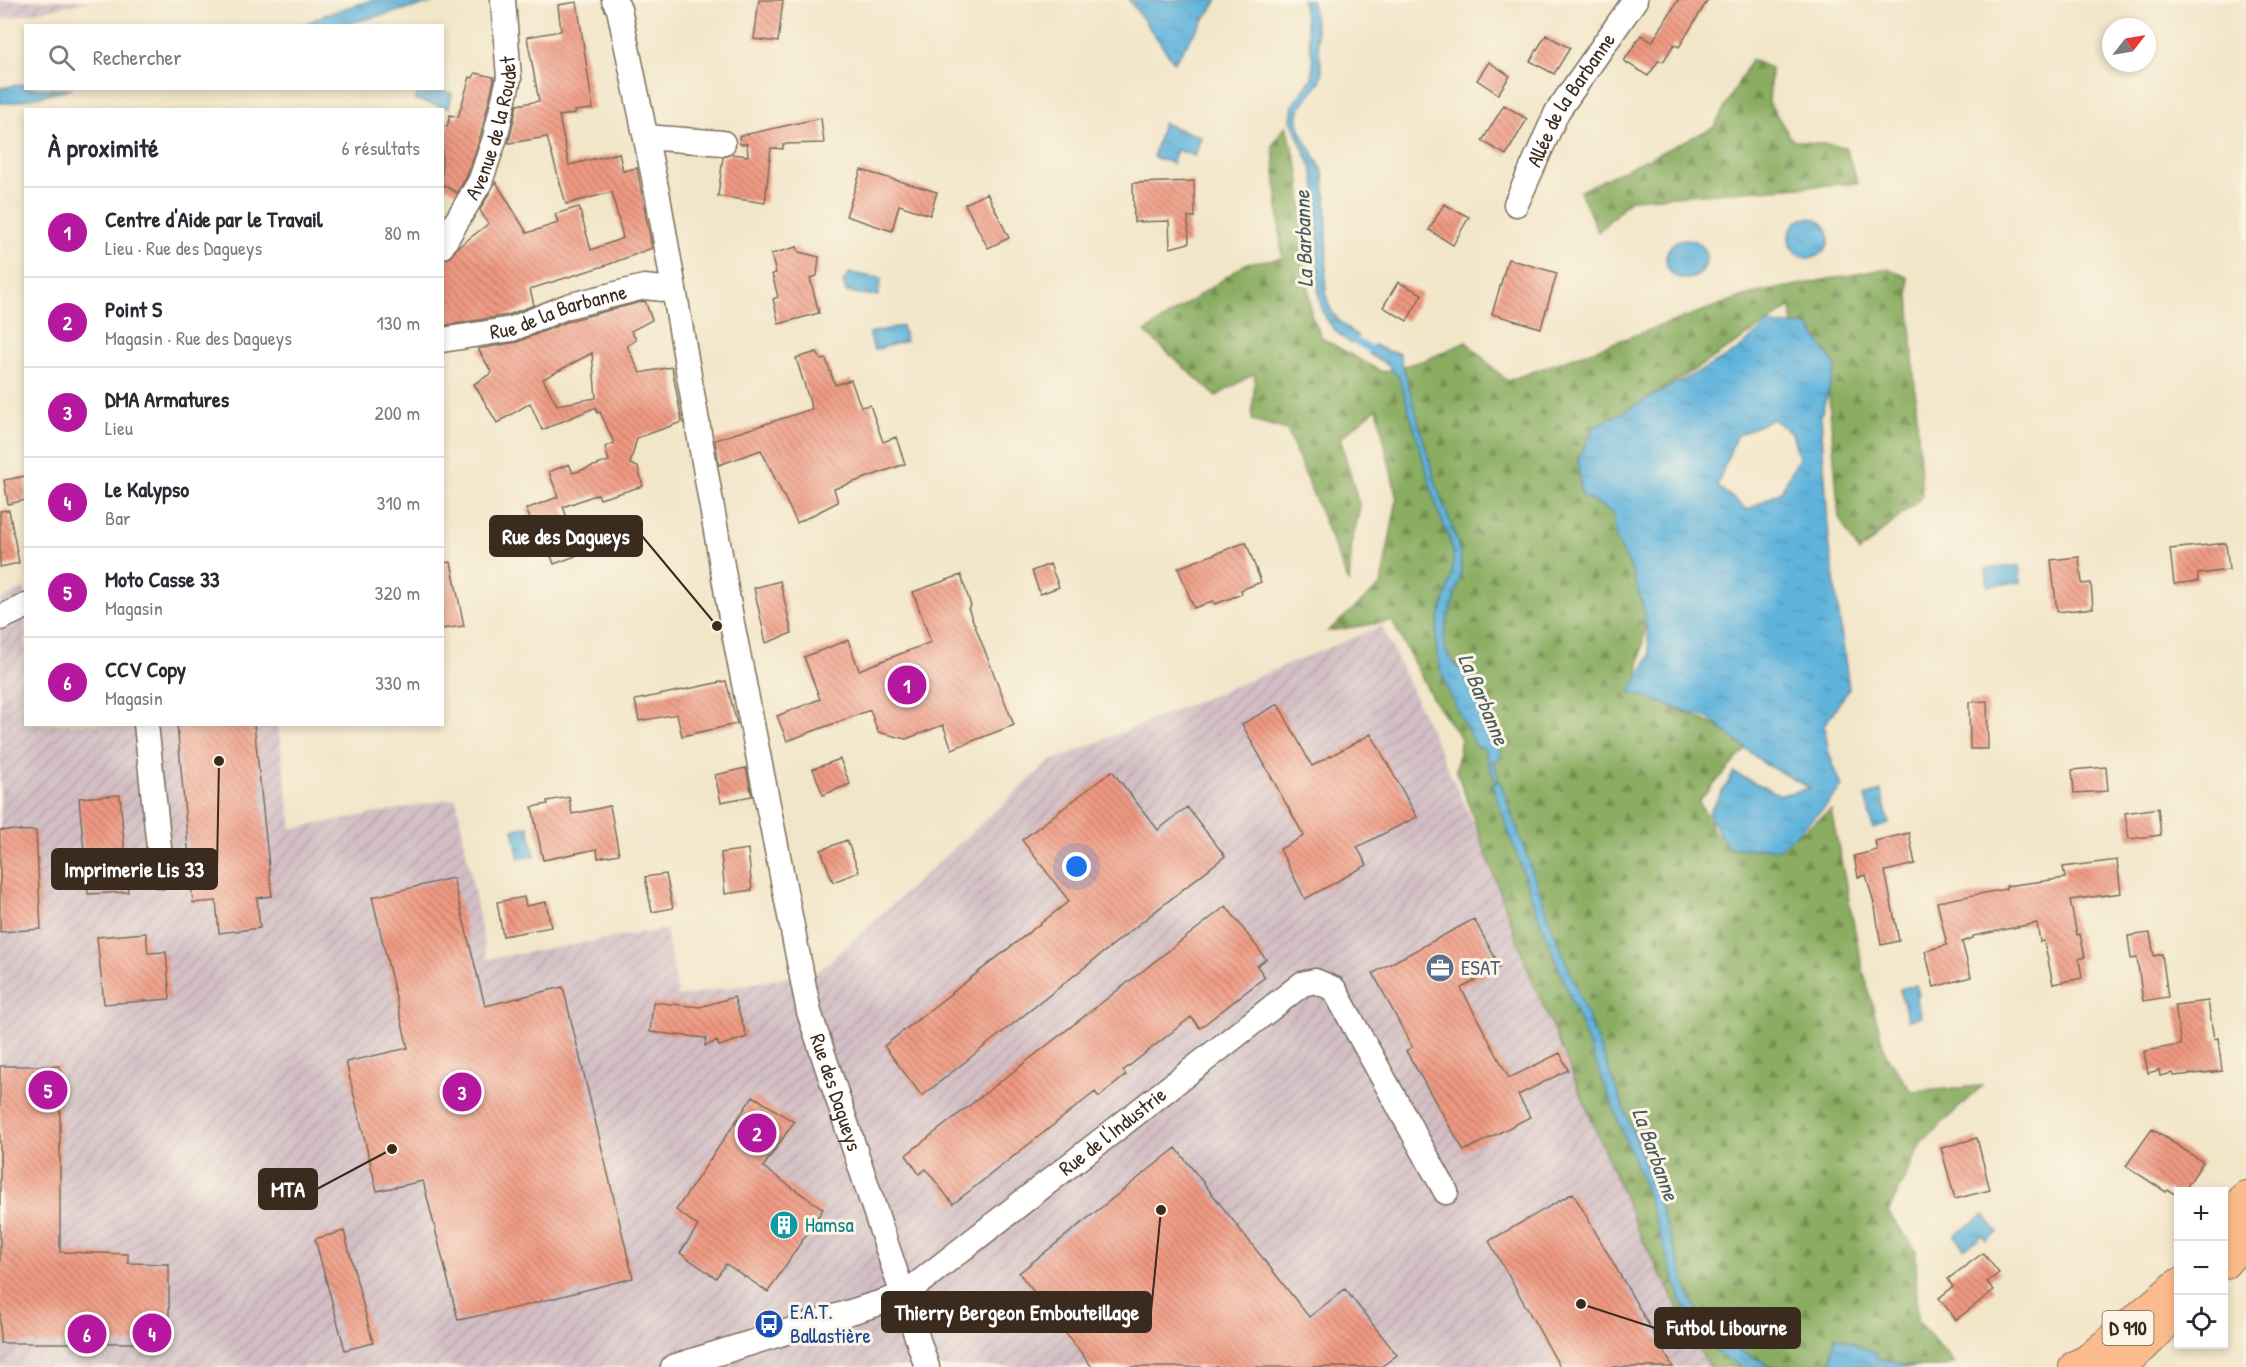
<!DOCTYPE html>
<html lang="fr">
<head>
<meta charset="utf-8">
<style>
	:root { --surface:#fff; --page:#f7f7f7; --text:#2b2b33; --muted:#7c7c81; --line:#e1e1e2; --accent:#b5179e }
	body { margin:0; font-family:"Patrick Hand",sans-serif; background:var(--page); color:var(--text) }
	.controls { position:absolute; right:18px; bottom:18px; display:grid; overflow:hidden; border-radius:0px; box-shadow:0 3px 9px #0003 }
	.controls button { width:54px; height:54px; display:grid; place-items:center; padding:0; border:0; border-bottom:2px solid var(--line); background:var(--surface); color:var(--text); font:30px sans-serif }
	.compass { position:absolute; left:2102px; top:18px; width:54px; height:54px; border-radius:50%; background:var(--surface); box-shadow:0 3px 9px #0003; rotate:59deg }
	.you { position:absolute; left:1077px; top:867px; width:21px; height:21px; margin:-15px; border:4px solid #fff; border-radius:50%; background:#1a73e8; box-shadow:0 0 0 9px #1a73e833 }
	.badge { display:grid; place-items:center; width:39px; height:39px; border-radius:50%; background:var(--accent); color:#fff; font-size:20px; font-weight:700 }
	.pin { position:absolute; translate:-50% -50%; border:3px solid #fff; box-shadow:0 2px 6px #0006 }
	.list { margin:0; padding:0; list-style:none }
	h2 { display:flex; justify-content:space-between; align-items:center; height:78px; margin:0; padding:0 24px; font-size:26px }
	h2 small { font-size:20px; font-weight:400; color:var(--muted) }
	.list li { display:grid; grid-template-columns:39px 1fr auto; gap:18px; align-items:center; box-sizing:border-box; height:90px; padding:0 24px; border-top:2px solid var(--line) }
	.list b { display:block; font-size:22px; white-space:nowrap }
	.list p { margin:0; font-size:20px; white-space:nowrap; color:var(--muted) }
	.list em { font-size:20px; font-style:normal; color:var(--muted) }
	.icon { flex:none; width:33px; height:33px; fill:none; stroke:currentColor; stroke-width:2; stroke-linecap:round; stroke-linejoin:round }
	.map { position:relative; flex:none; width:2246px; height:1367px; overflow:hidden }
	.search { position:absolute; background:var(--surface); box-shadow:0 3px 9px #0003; left:24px; top:24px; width:420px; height:66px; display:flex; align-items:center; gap:15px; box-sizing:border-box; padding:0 21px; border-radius:0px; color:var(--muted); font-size:22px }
	.panel { position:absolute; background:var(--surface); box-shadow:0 3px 9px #0003; left:24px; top:108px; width:420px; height:618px; border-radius:0px }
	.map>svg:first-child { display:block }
	.industrial { fill:url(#industrial-furrows) }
	.forest { fill:url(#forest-firs); stroke:#626c40; stroke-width:1.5 }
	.water { fill:url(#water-ripples); stroke:#4e6f7d; stroke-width:1.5; fill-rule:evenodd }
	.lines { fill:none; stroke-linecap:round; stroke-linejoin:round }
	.stream { stroke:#60b4dc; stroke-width:7 }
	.building { fill:url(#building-back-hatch); fill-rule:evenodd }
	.minor-casing { stroke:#7b6c5a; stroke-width:27 }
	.major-casing { stroke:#7b6c5a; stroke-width:34 }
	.minor { stroke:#fff; stroke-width:24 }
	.major { stroke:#fbbb8c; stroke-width:32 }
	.labels { text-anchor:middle; stroke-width:6; stroke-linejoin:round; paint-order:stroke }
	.shield { fill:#fcf5e5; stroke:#75675a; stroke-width:1.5 }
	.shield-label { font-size:20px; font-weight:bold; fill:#3b2a1e }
	.street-label { font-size:21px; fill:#3b2a1e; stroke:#fcf5e5 }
	.service-label { font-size:21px; fill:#4e5e75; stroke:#fcf5e5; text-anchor:start }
	.culture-label { font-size:21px; fill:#0d838f; stroke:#fcf5e5; text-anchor:start }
	.transit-label { font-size:21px; fill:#164399; stroke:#fcf5e5; text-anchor:start }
	.water-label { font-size:22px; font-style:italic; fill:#485a60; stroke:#fcf5e5 }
	.leader { fill:none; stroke:#3b2a1e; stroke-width:2 }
	.callout-dot { fill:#3b2a1e; stroke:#fcf5e5; stroke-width:2 }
	.callout { fill:#3b2a1e; stroke:#3b2a1e; stroke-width:2 }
	.callout-label { font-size:22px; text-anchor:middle; font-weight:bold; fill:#fff }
</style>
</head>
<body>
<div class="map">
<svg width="2246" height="1367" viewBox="0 0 2246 1367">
	<defs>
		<pattern id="industrial-furrows" width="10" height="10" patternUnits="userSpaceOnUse" patternTransform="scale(1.5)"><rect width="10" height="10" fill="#d2bec4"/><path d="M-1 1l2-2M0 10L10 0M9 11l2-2" fill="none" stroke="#b5a3a8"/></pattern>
		<pattern id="forest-firs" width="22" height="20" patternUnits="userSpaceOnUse" patternTransform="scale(1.5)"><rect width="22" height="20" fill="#8aad62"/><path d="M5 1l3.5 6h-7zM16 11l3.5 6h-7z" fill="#728d50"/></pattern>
		<pattern id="water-ripples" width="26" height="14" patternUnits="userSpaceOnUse" patternTransform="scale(1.5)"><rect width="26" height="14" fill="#60b4dc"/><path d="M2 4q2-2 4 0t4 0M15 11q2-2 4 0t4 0" fill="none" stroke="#5093b2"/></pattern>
		<pattern id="building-back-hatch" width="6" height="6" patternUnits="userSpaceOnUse" patternTransform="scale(1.5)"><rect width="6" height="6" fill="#ef9982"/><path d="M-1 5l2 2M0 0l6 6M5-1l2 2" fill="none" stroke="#c37d6a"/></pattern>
	</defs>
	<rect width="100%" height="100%" fill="#fcf5e5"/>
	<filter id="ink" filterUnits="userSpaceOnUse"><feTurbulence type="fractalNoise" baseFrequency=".0167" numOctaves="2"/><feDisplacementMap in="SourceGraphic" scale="12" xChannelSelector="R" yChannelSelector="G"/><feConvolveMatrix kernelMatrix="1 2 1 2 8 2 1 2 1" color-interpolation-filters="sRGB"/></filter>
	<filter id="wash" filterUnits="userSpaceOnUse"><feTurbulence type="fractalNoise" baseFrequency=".008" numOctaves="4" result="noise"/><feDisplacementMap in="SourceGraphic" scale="24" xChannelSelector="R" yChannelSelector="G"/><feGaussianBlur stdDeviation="1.35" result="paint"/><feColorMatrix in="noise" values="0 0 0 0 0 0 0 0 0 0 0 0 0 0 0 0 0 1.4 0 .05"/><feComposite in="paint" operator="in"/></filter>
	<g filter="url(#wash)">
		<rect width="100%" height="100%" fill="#f2e6c9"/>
		<path class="industrial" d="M0 0H93L0 20Z
			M25 588 26 724 278 725 292 829 456 798 487 959 666 929 678 997 819 971 1049 762 1382 626 1725 1367H0V600Z"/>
		<path class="forest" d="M1751 60 1771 68 1769 103 1792 140 1845 147 1858 183 1631 199 1598 232 1580 191 1714 127Z
			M1286 125 1299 171 1311 315 1323 339 1382 372 1426 360 1466 342 1507 381 1750 294 1888 268 1908 278 1922 497 1859 552 1839 518 1828 385 1797 369 1791 307 1697 368 1625 412 1654 573 1635 690 1752 742 1699 801 1715 834 1762 838 1797 835 1831 810 1863 970 1886 1055 1912 1092 1982 1086 1921 1143 1888 1213 1916 1250 1917 1320 1954 1363 1943 1367H1709L1641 1237 1528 969 1456 770 1461 738 1434 701 1392 621 1328 631 1381 585 1397 499 1377 408 1340 438 1360 508 1352 541 1349 583 1287 430 1252 420 1255 373 1216 396 1145 332 1247 263 1282 258 1273 145Z"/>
		<path class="water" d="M372 0H445L341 25H303L324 15Z
			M1129 0H1218L1174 62Z
			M1302 0H1311L1313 8 1322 72C1321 91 1300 98 1298 115 1295 131 1319 157 1323 174 1327 195 1327 226 1327 248 1326 288 1317 311 1358 336L1352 344C1312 319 1318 288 1318 246 1318 226 1317 206 1316 186L1312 169 1291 120 1293 104 1312 78 1313 61Z
			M25 84 26 88 72 89 10 103H0V88Z
			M418 89H434L452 93 449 108 415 100Z
			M1163 123 1201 137 1195 156 1177 150 1172 163 1153 157Z
			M1789 238a20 20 0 1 1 40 0a20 20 0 1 1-40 0Z
			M1666 259a20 20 0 1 1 40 0a20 20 0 1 1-40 0Z
			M849 273 881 278 878 296 846 292 843 282Z
			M1768 324 1809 326 1836 366 1821 415 1829 541 1849 689 1824 725 1829 754 1842 786 1826 806 1780 849 1728 848 1708 814 1734 773 1781 795 1810 788 1765 764 1710 719 1630 692 1650 655 1644 610 1632 570 1616 539 1613 513 1581 495 1578 460 1594 427 1734 353ZM1772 419 1792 433 1799 458 1781 491 1748 510 1717 486 1736 436Z
			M902 326 906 341 874 350 869 333Z
			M1374 345 1387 351 1399 353C1413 398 1424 444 1438 489 1445 512 1458 535 1461 559 1464 587 1439 627 1445 648 1452 669 1473 675 1484 692 1496 709 1497 737 1501 757L1493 761 1499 778 1495 780 1483 747 1477 748C1460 715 1430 666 1437 628 1441 603 1456 579 1453 553 1450 536 1441 521 1436 505 1424 463 1412 420 1399 378L1388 365 1369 354Z
			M2019 565 2021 582 1988 586 1986 569Z
			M1500 781 1552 926 1646 1164 1691 1300 1716 1339 1773 1367H1743L1718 1354 1707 1344 1682 1303 1644 1186 1536 910 1492 784Z
			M1881 791 1889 824 1873 829 1865 796Z
			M528 826 535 856 519 859 513 830Z
			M1916 985 1919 995 1916 996 1921 1017 1908 1020 1900 989Z
			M1984 1215 1998 1233 1987 1241 1983 1236 1964 1249 1955 1235Z
			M1835 1336 1876 1353V1358L1916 1367H1830Z"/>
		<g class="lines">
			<path class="stream" d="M1348 337 1377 353"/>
		</g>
		<g id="blocks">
			<path class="building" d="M759 0H783L778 42 754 39Z
				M1678 0H1708L1679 47 1674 44 1663 62 1659 60 1648 76 1624 61 1641 35 1652 42Z
				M577 2 593 109 575 111V114L559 116 569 165 619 153 623 171 637 168 652 248 607 265 530 289 534 305 508 315 442 326V260L449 258 457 248 488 224 480 210 495 183 496 182 527 233 558 223 555 214 579 207 591 250 623 238 612 192 566 204 547 137 509 143V141L517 105 539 101 527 37 561 31 558 5Z
				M1546 35 1570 48 1554 74 1530 61Z
				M1489 62 1510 76 1498 94 1477 80Z
				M475 73 494 77V80L481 134 467 176 457 193 442 184V125L447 127 450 115 458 117 470 77 473 78Z
				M1504 105 1527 119 1506 155 1482 141Z
				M821 118 824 143 783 144V149L771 148 765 203 718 196 723 157 731 154 748 156 747 144H740L739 136Z
				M861 170 937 192 930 215 899 205 892 231 846 216Z
				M1194 181 1195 217H1188L1189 243 1170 248 1169 221 1134 222 1133 183Z
				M987 193 1009 238 988 248 965 204Z
				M1444 204 1469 217 1453 245 1429 230Z
				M797 247 799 252 819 257 817 276 810 278 819 313 779 324 773 299 778 297 772 274 776 273 771 254Z
				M1508 259 1557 273 1541 328 1492 314Z
				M1398 282 1422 294 1407 321 1383 307Z
				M645 301 652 320 631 331 636 340 627 346 640 373 672 367 682 422 637 438 630 464 638 467 643 486 600 499 598 494 563 507 581 554 554 564 540 526 534 528 526 509 558 497 549 472 569 464 573 473 609 461 605 447 614 443 600 412 597 413 596 407 542 430 530 403 497 423 474 384 492 373 478 349 517 342 572 320ZM592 353 596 398 557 405 543 379Z
				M817 352 821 360 826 359 835 385 851 380 861 407 870 405 883 442 896 437 905 464 834 489 838 502 797 523 761 450 719 465 715 440 812 409 796 358Z
				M26 476V500L8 504 4 480Z
				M9 510 19 563 0 567V511Z
				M1246 542 1261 582 1241 590 1242 594 1215 604 1213 601 1194 608 1178 568Z
				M2226 543 2229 570 2198 574V581L2174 584 2170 549Z
				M2079 557 2082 584 2091 583 2093 608 2057 612 2051 560Z
				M451 562 464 626 442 629V563Z
				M1050 564 1059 587 1040 594 1032 571Z
				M961 575 971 606 968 608 1014 725 952 749 943 725 906 739 878 732 870 710 787 741 777 716 820 699 804 657 848 640 859 670 931 642 913 592Z
				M780 581 792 633 766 643 754 588Z
				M726 681 737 724 682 736 677 714 639 721 635 700Z
				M1987 701 1988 749H1970L1969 702Z
				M1278 704 1312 766 1371 734 1417 817 1357 847 1367 865 1305 899 1280 849 1304 836 1242 724Z
				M177 724H254L272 896 257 898 260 928 219 933 216 901 193 903Z
				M840 759 850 784 823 795 813 769Z
				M2106 767 2108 791 2074 793 2072 770Z
				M746 768 752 796 721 802 715 775Z
				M1112 771 1158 830 1187 807 1225 856 922 1096 884 1046 1069 901 1022 840Z
				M120 795 128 892 88 894 79 798Z
				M569 797 572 814 610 806 619 854 598 858 597 849 543 860 532 807 548 804 547 801Z
				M2158 808 2161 835 2129 839 2125 813Z
				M0 830 36 831 41 929 0 932Z
				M1909 833 1915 864 1885 871 1899 941 1881 945 1875 907 1866 875 1858 877 1854 856 1877 850 1875 841Z
				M847 840 859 872 833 882 821 850Z
				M748 849 752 890 725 894 721 853Z
				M2117 860 2121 893 2070 900 2077 935 2080 934 2085 957 2079 959 2082 978 2053 984 2044 941 2040 942 2037 923 1973 936V938L1962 942 1971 977 1934 987 1925 951 1947 945 1937 902 2006 889V886L2065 878 2063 867Z
				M666 874 673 908 652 912 645 877Z
				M453 878 485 1006 563 987 633 1278 519 1307 458 1320 423 1181 377 1191 346 1062 408 1048 372 897Z
				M524 897 526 906 546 902 551 927 503 936 497 902Z
				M1226 906 1266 959 1257 966 1265 977 1200 1028 1191 1017 1123 1071 1126 1075 1099 1097 1095 1092 953 1204 926 1169 919 1174 906 1155Z
				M1474 919 1500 967 1461 988 1509 1078 1560 1053 1568 1070 1518 1095 1530 1117 1464 1151 1406 1051 1412 1047 1373 973Z
				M146 933 148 953 166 952 170 999 104 1004 97 937Z
				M2150 933 2154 956 2162 954 2168 997 2143 1001 2137 958 2131 959 2128 936Z
				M734 997 747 1037 719 1046 717 1041 705 1046 706 1038 650 1032 653 1002 700 1007Z
				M2208 1001 2214 1039 2218 1038 2222 1071 2174 1076 2173 1073 2160 1076 2159 1070 2148 1073 2144 1051 2181 1045 2175 1005Z
				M0 1066H60V1252L128 1254V1263L169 1264V1343H0Z
				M753 1096 794 1122 763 1167 823 1209 768 1292 726 1264 716 1278 680 1253 698 1226 676 1210Z
				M2152 1129 2203 1162 2184 1191H2178V1196L2168 1190 2166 1192 2126 1166Z
				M1977 1138 1990 1190 1955 1199 1941 1148Z
				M1176 1148 1309 1317 1345 1289 1397 1355 1381 1367H1092L1019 1273Z
				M1573 1193 1673 1367H1560L1489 1241Z
				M344 1231 373 1343 345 1350 315 1239Z
				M1983 1253 1999 1273 1987 1282 1994 1290 1956 1320 1939 1298 1953 1287 1948 1279Z"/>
		</g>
	</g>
	<g filter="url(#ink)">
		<use href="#blocks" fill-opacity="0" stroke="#7b6c5a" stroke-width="1.5"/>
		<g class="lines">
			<g class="minor-casing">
				<g id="minor">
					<path id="s1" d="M614 0 619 9 658 197 732 623 809 1012 927 1367"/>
					<path d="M646 137 723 143"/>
					<path id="s2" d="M1516 204 1557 112 1635 0"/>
					<path id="s3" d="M442 246 480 182 495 138 509 78 503 0"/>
					<path id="s4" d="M442 340 512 329 568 306 644 287 673 290"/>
					<path d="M0 618 26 606"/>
					<path d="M146 724 162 876"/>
					<path id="s5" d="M673 1367 902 1296 1302 984 1315 981 1334 989 1446 1192"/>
				</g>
			</g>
			<g class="major-casing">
				<path id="major" d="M2224 1229 2246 1197
					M2224 1263 2246 1238
					M2075 1367 2087 1361 2178 1285
					M2117 1367 2142 1347 2178 1311"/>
			</g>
			<use href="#minor" class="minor"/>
			<use href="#major" class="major"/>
		</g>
	</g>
	<defs>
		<g id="office-disc" transform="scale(1.5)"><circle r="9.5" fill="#5c6f8a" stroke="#fcf5e5"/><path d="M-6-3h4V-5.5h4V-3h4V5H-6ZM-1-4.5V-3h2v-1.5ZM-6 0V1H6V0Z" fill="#fff"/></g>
		<g id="building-disc" transform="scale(1.5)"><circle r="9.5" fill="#0f9aa8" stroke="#fcf5e5"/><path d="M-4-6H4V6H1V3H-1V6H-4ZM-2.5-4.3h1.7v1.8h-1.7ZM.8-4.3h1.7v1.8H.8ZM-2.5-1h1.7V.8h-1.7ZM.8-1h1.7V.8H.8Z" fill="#fff"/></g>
		<g id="bus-disc" transform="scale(1.5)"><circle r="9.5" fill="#1a4fb4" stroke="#fcf5e5"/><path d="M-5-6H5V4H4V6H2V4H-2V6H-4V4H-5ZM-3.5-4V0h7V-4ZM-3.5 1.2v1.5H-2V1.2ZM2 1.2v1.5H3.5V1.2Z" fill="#fff"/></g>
	</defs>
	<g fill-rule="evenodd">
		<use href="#office-disc" x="1440" y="968"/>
		<use href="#building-disc" x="784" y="1225"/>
		<use href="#bus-disc" x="769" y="1324"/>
	</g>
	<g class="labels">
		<rect class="shield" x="2102.5" y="1311" width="51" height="34" rx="4.5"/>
		<g class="shield-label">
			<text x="2128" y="1335">D 910</text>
		</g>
		<g class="street-label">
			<text dy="7" stroke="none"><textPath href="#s2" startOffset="118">Allée de la Barbanne</textPath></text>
			<text dy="7" stroke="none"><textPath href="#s3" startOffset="130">Avenue de la Roudet</textPath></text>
			<text dy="7" stroke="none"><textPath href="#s4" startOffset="120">Rue de la Barbanne</textPath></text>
			<text dy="7" stroke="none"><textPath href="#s1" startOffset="1116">Rue des Dagueys</textPath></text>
			<text dy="7" stroke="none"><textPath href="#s5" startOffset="507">Rue de l'Industrie</textPath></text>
		</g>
		<g class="service-label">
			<text x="1461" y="975">ESAT</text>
		</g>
		<g class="culture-label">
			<text x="805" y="1232">Hamsa</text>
		</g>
		<g class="transit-label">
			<text x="790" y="1319">E.A.T.<tspan x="790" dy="24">Ballastière</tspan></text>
		</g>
		<g class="water-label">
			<text transform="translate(1303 239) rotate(-92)" y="8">La Barbanne</text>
			<text transform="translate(1484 699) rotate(67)" y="8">La Barbanne</text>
			<text transform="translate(1656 1154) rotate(70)" y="8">La Barbanne</text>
		</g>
	</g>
	<path class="leader" d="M717 626L642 536M219 761L217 869M392 1149L317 1189M1161 1210L1151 1312M1581 1304L1655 1328"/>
	<g class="callout-dot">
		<circle cx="717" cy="626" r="6"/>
		<circle cx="219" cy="761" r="6"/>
		<circle cx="392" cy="1149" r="6"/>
		<circle cx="1161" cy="1210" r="6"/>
		<circle cx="1581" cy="1304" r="6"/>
	</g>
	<g class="callout">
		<rect x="490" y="516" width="152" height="40" rx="6"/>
		<rect x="52" y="849" width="165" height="40" rx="6"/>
		<rect x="259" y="1169" width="58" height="40" rx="6"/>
		<rect x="882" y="1292" width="269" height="40" rx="6"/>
		<rect x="1655" y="1308" width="145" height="40" rx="6"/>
	</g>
	<g class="callout-label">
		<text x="566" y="544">Rue des Dagueys</text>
		<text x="134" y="877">Imprimerie Lis 33</text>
		<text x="288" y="1197">MTA</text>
		<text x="1017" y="1320">Thierry Bergeon Embouteillage</text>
		<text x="1727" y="1335">Futbol Libourne</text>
	</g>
</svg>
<div class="controls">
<button>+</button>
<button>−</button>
<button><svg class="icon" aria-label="locate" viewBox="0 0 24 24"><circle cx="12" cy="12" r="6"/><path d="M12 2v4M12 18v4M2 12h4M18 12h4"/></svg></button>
</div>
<svg class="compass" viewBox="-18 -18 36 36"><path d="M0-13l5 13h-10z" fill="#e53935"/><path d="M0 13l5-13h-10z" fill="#7c7c81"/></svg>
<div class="you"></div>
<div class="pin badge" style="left:907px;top:685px">1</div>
<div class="pin badge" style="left:757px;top:1133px">2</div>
<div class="pin badge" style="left:462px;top:1092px">3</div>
<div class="pin badge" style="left:152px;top:1333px">4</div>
<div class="pin badge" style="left:48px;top:1090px">5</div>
<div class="pin badge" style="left:87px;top:1334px">6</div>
<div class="search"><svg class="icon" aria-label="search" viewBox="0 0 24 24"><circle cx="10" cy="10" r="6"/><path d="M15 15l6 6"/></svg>Rechercher</div>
<section class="panel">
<h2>À proximité<small>6 résultats</small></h2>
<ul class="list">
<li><span class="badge">1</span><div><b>Centre d'Aide par le Travail</b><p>Lieu · Rue des Dagueys</p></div><em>80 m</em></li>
<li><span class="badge">2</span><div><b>Point S</b><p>Magasin · Rue des Dagueys</p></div><em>130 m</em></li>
<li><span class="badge">3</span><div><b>DMA Armatures</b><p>Lieu</p></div><em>200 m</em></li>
<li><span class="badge">4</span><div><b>Le Kalypso</b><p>Bar</p></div><em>310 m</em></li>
<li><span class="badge">5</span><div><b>Moto Casse 33</b><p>Magasin</p></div><em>320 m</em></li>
<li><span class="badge">6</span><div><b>CCV Copy</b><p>Magasin</p></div><em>330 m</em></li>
</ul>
</section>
</div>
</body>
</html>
